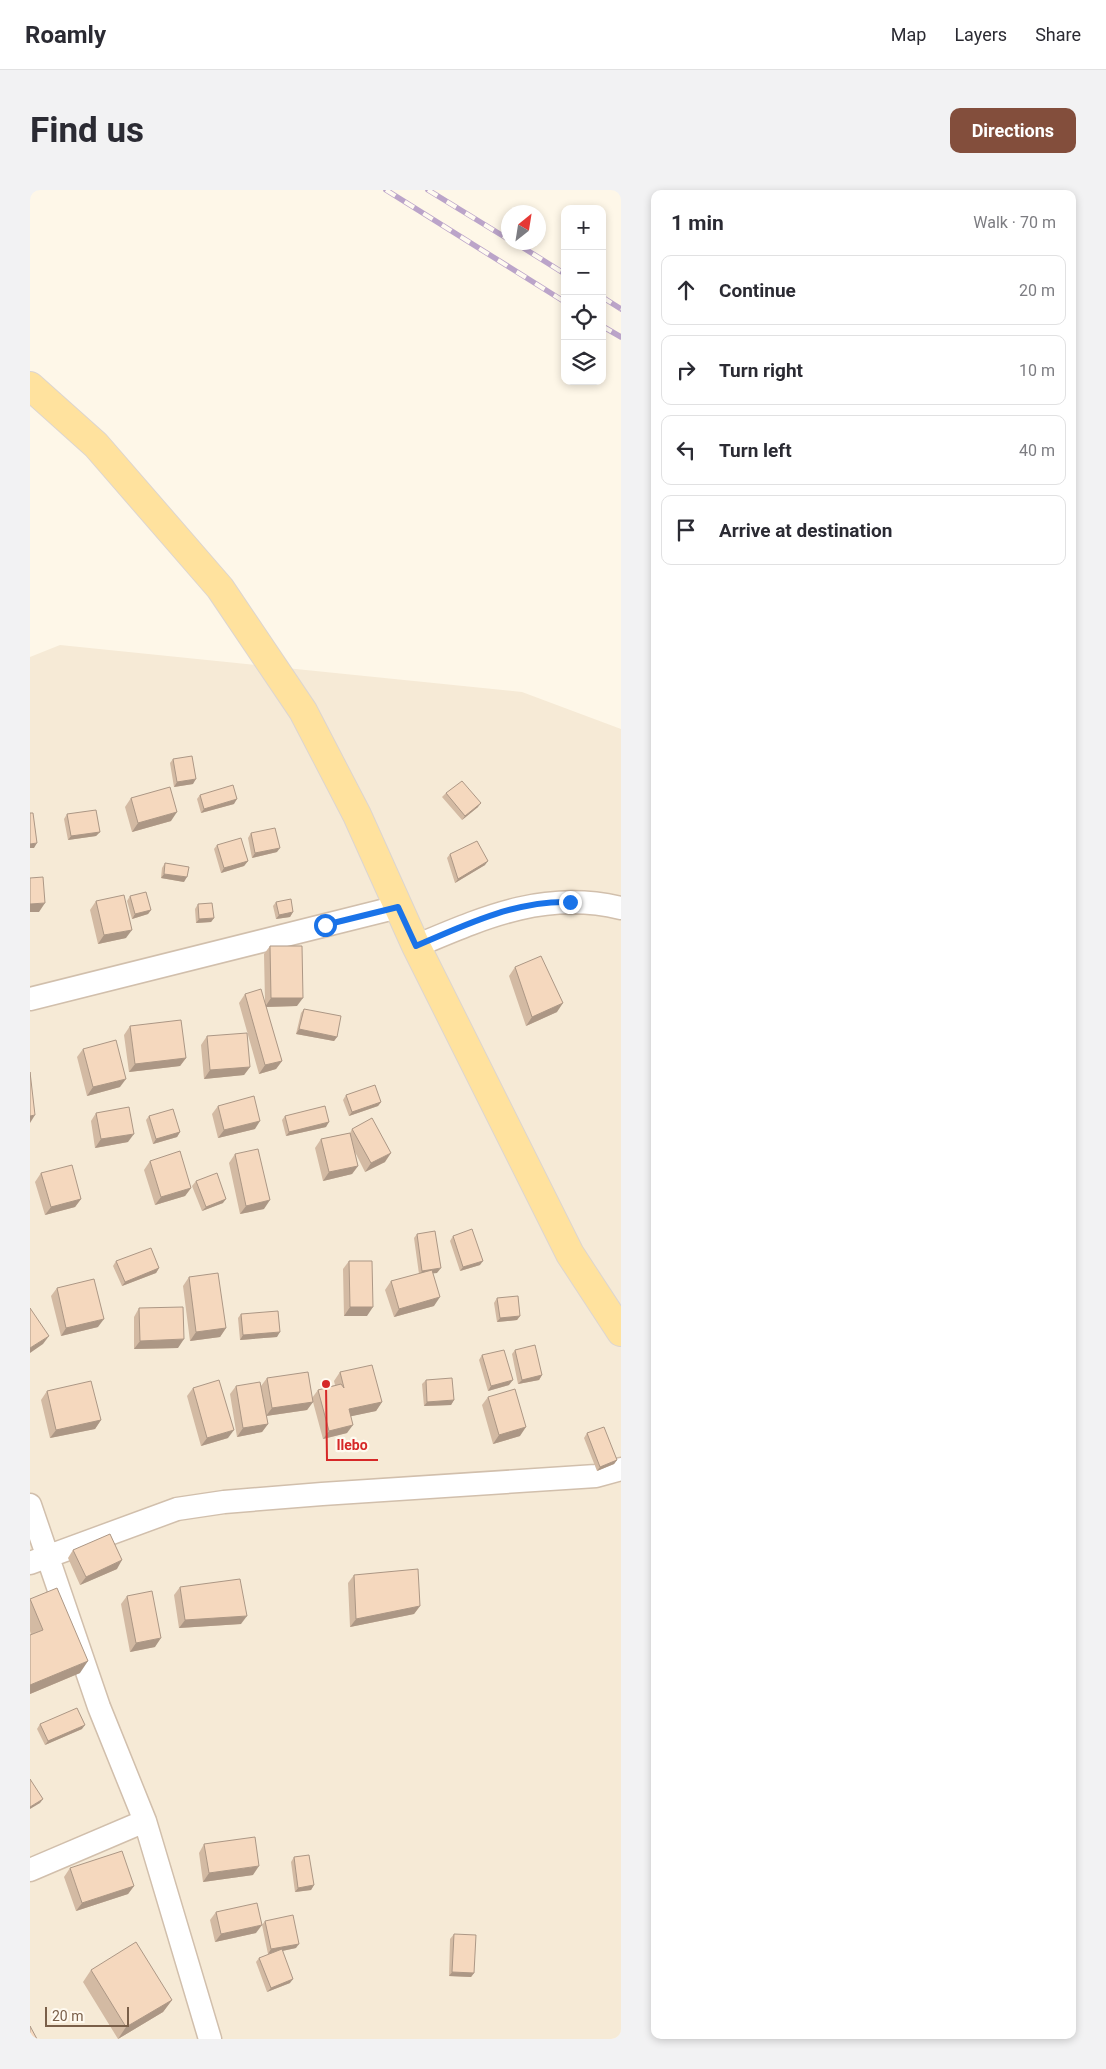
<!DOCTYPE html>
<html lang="en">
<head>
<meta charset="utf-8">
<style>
	:root { --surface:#fff; --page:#f2f2f3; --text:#2b2b33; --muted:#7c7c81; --line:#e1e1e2; --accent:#834e3c }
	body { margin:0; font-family:Roboto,sans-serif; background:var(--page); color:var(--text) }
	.controls { position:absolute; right:15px; top:15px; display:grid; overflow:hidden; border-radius:10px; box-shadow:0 2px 8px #0003 }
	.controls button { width:45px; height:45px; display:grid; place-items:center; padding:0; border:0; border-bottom:1px solid var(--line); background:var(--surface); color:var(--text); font:25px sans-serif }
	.compass { position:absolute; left:471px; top:15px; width:45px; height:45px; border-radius:50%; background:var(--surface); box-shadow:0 2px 8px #0003; rotate:30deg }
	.scale { position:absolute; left:15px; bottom:12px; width:84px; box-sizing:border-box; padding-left:5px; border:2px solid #7a5f49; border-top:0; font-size:14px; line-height:18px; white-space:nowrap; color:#7a5f49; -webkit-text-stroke:4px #fffaf0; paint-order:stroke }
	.stop { position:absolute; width:15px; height:15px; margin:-11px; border:4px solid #1a73e8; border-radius:50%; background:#fff }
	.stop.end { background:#1a73e8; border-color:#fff; box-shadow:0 1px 5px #0008 }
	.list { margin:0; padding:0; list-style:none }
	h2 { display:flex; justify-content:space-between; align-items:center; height:65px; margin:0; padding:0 20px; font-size:21px }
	h2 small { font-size:16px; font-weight:400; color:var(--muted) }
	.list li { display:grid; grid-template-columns:32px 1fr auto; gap:15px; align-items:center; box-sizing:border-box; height:70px; margin:0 10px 10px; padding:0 10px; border:1px solid var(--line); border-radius:10px }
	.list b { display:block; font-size:19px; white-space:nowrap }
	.list em { font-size:16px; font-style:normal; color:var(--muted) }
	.icon { flex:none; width:28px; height:28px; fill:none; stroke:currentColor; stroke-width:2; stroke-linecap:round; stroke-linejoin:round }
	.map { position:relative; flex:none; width:591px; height:1849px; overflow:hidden; border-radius:10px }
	header { display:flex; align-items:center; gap:30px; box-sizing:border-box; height:70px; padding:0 25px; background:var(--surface); border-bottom:1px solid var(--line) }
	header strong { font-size:24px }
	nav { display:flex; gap:28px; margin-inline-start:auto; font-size:18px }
	.intro { display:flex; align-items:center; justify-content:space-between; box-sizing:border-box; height:120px; padding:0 30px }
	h1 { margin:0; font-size:35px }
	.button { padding:12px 22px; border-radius:10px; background:var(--accent); color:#fff; font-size:18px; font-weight:700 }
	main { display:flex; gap:30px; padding:0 30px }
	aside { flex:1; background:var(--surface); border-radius:10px; box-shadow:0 2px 8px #0003 }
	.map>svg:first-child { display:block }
	.residential { fill:#f6ead6 }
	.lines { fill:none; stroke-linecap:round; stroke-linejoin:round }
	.minor-casing { stroke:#d1bfac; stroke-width:25 }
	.primary-casing { stroke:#dcd5d0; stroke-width:30 }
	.minor { stroke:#fff; stroke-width:22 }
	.primary { stroke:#ffe29e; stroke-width:28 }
	.rail-casing { stroke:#bba4c9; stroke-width:5.5 }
	.rail { stroke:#fffaf0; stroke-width:4; stroke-dasharray:11; stroke-linecap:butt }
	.wall { fill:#d3baa3 }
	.shaded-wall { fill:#ac9785 }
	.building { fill:#f5d8be; stroke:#ac9785 }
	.route { stroke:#1a73e8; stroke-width:6 }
	.leader { fill:none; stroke:#d62828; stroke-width:2 }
	.callout-dot { fill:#d62828; stroke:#fffaf0; stroke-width:2 }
	.callout-label { font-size:14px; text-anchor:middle; font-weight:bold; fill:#d62828; stroke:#fffaf0; stroke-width:4.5; stroke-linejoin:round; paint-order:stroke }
</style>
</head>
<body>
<header>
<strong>Roamly</strong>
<nav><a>Map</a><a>Layers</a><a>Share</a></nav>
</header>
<div class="intro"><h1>Find us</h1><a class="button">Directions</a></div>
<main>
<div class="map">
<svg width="591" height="1849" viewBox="0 0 591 1849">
	<rect width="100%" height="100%" fill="#fef7e8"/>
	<path class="residential" d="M30 455 492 502 591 539V1849H0V467Z"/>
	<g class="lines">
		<g class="minor-casing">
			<path id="minor" d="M386 756C455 727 515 700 591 718
				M0 809 368 717
				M0 1315 69 1517 115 1631 180 1849
				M0 1373 147 1319 194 1312 292 1304 566 1286 591 1279
				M0 1680 115 1631"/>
		</g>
		<g class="primary-casing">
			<path id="primary" d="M0 196 66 255 190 398 273 521 327 625 386 756 540 1064 591 1142"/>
		</g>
		<use href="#minor" class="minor"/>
		<use href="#primary" class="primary"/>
		<g class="rail-casing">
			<path id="rail" d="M356 0 535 112
				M398 0 478 49
				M484 52 535 84
				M572 107 591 119
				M572 136 591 147"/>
		</g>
		<use href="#rail" class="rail"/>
	</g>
	<path class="wall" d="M143 569 163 594 144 597 140 573Z
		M416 603 448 617 432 630 412 607Z
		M170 605 204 614 171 623 167 609Z
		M101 608 141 631 102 642 95 617Z
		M37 624 70 642 66 646 38 650 34 629Z
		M221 643 247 662 222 668 218 648Z
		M187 655 218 671 214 676 191 683 184 659Z
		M420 664 455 675 425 693 417 668Z
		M135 673 154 692 131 688 132 678Z
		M100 706 121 720 118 724 102 729 97 711Z
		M66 711 96 748 68 754 60 720Z
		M246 712 263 722 260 727 246 729 243 716Z
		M168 714 184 728 181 732 166 733 165 719Z
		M240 756 267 816 236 817 252 871 246 879 229 884 209 813 215 804 235 811 234 764Z
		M485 777 527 822 496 836 479 786Z
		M274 819 307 847 304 851 266 844 271 823Z
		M100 836 156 868 150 876 99 882 94 845Z
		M177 846 220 877 214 885 174 889 171 855Z
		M53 859 90 897 57 906 47 867Z
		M316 905 351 912 348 916 319 926 313 910Z
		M188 916 225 939 188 948 182 924Z
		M66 923 98 952 65 958 61 931Z
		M119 926 150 942 147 947 123 954 116 930Z
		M255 926 296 937 256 946 252 930Z
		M322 939 355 972 335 982 325 962 328 976 322 984 293 991 285 958 291 949 320 943Z
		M205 964 234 1019 210 1024 199 973Z
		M120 971 161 998 155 1006 125 1015 114 980Z
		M11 983 51 1009 45 1017 15 1025 5 992Z
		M166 991 193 1013 172 1021 162 996Z
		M387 1044 407 1083H403L404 1116 364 1127 355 1100 361 1091 389 1084 384 1048Z
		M423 1046 450 1075 430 1081 420 1051Z
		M86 1071 129 1078 126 1083 92 1096 83 1076Z
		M319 1071 337 1126H314L313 1079Z
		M159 1087 196 1138 190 1147 160 1151 153 1096Z
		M27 1098 68 1137 31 1146 21 1106Z
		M467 1108 490 1126 487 1130 467 1132 464 1113Z
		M109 1118 148 1158 104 1159V1127Z
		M211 1124 247 1147 210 1150 208 1128Z
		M485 1160 512 1185 509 1190 488 1194 482 1164Z
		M452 1165 479 1195 458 1201 449 1170Z
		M310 1182 352 1212 346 1221 321 1226 317 1243 293 1249 283 1212 277 1220 236 1226 238 1234 232 1242 207 1247 200 1204 206 1196H231L237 1188 282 1208 288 1200 305 1195 304 1191Z
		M396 1190 424 1210 421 1215 394 1216 392 1194Z
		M163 1198 198 1248 171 1256 157 1206Z
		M17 1201 71 1230 65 1239 20 1248 11 1210Z
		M458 1207 490 1246 463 1254 452 1215Z
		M557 1243 587 1270 584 1274 567 1281 554 1248Z
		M43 1360 87 1379 50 1395 38 1368Z
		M324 1385 390 1416 384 1424 320 1437 318 1393Z
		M150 1397 211 1434 149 1438 144 1405Z
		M97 1406 125 1457 100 1462 91 1414Z
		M0 1409 50 1483 0 1504V1445H1L0 1441Z
		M10 1534 52 1539 15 1555 7 1539Z
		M174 1654 223 1685 173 1692 169 1663Z
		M264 1667 284 1695 281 1700 265 1702 261 1672Z
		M40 1678 104 1696 98 1704 46 1721 34 1687Z
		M186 1722 226 1743 185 1752 180 1730Z
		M235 1731 266 1758 252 1761 260 1793 237 1802 226 1772 229 1768 242 1763 238 1764 232 1735Z
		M424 1744 444 1783 441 1787 419 1786 420 1749Z
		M61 1780 142 1810 133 1822 88 1849 53 1792Z"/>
	<path class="shaded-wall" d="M166 589 163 594 144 597 147 592Z
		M207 609 204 614 171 623 174 619Z
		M451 613 448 617 432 630 435 626Z
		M147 622 141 631 102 642 108 633Z
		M70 642 66 646 38 650 41 646Z
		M7 653 4 658H0V654Z
		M250 658 247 662 222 668 225 663Z
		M218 671 214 676 191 683 194 678Z
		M458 671 455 675 425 693 428 689Z
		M134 684 157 687 154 692 131 688Z
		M15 713 9 722H0V714Z
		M121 720 118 724 102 729 105 724Z
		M263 722 260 727 246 729 249 725Z
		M184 728 181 732 166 733 169 729Z
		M102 740 96 748 68 754 74 745Z
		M241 808H273L267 816 235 817Z
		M533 813 527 822 496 836 502 827Z
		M269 839 307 847 304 851 266 844Z
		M156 868 150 876 99 882 105 874Z
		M252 871 246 879 229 884 235 875Z
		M220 877 214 885 174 889 180 880Z
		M96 889 90 897 57 906 63 897Z
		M351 912 348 916 319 926 322 922Z
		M5 925 0 933V926Z
		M230 931 225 939 188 948 194 940Z
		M299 932 296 937 256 946 259 942Z
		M150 942 147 947 123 954 126 949Z
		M104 944 98 952 65 958 71 949Z
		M361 963 355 972 335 982 341 973Z
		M328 976 322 984 293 991 299 982Z
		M161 998 155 1006 125 1015 131 1007Z
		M51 1009 45 1017 15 1025 21 1017Z
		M196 1009 193 1013 172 1021 176 1017Z
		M240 1010 234 1019 210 1024 216 1016Z
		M453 1071 450 1075 430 1081 433 1077Z
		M129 1078 126 1083 92 1096 95 1092Z
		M411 1078 407 1083 389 1085 392 1081Z
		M410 1107 404 1116 364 1127 369 1119Z
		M320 1117H343L337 1126H314Z
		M490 1126 487 1130 467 1132 470 1128Z
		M74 1129 68 1137 31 1146 36 1138Z
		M196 1138 190 1147 160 1151 166 1142Z
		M250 1142 247 1147 210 1150 213 1145Z
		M19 1146 13 1154 0 1163V1158Z
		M154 1149 148 1158 104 1159 110 1151Z
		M512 1185 509 1190 488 1194 492 1190Z
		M483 1190 479 1195 458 1201 461 1196Z
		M424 1210 421 1215 394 1216 397 1212Z
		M283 1212 277 1220 236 1226 242 1218Z
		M352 1212 346 1221 313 1228 319 1219Z
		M71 1230 65 1239 20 1248 26 1240Z
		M238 1234 232 1242 207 1247 213 1238Z
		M323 1235 317 1243 293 1249 299 1241Z
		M496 1237 490 1246 463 1254 469 1245Z
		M204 1240 198 1248 171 1256 177 1248Z
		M587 1270 584 1274 567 1281 570 1277Z
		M92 1370 87 1379 50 1395 56 1387Z
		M390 1416 384 1424 320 1437 326 1429Z
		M217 1426 211 1434 149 1438 155 1430Z
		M131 1448 125 1457 100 1462 106 1453Z
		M58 1471 50 1483 0 1504V1495Z
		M55 1535 52 1539 15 1555 18 1551Z
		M13 1609 10 1613 0 1619V1617Z
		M229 1676 223 1685 173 1692 179 1683Z
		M284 1695 281 1700 265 1702 268 1698Z
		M104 1696 98 1704 46 1721 52 1713Z
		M232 1735 226 1743 185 1752 191 1744Z
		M269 1754 266 1758 238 1764 241 1759Z
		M422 1782 444 1783 441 1787 419 1786Z
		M263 1789 260 1793 237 1802 241 1798Z
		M142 1810 133 1822 88 1849 96 1837Z"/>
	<path class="building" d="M162 566 166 589 147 592 143 569Z
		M432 591 451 613 435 626 416 603Z
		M203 595 207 609 174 619 170 605Z
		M140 597 147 622 108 633 101 608Z
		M66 620 70 642 41 646 37 624Z
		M0 623H3L7 653 0 654Z
		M245 638 250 658 225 663 221 643Z
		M211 648 218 671 194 678 187 655Z
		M447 651 458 671 428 689 420 664Z
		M135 673 159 677 157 687 134 684Z
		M13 687 15 713 0 714V688Z
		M116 702 121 720 105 724 100 706Z
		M94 705 102 740 74 745 66 711Z
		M261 709 263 722 249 725 246 712Z
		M182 713 184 728 169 729 168 714Z
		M240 756H272L273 808H241Z
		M511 766 533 813 502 827 485 777Z
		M231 799 252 871 235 875 215 804Z
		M274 819 311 826 307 847 269 839Z
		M151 830 156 868 105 874 100 836Z
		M217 843 220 877 180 880 177 846Z
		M86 850 96 889 63 897 53 859Z
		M0 882 5 925 0 926Z
		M345 895 351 912 322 922 316 905Z
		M224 906 230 931 194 940 188 916Z
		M295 916 299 932 259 942 255 926Z
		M99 917 104 944 71 949 66 923Z
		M143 919 150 942 126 949 119 926Z
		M342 928 361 963 341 973 322 939Z
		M320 943 328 976 299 982 291 949Z
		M228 959 240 1010 216 1016 205 964Z
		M150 961 161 998 131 1007 120 971Z
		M42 975 51 1009 21 1017 11 983Z
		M187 983 196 1009 176 1017 166 991Z
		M442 1039 453 1071 433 1077 423 1046Z
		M405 1041 411 1078 392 1081 387 1044Z
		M121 1058 129 1078 95 1092 86 1071Z
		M319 1071H342L343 1117H320Z
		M402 1080 410 1107 369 1119 361 1091Z
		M188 1083 196 1138 166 1142 159 1087Z
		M64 1089 74 1129 36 1138 27 1098Z
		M488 1106 490 1126 470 1128 467 1108Z
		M153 1117 154 1149 110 1151 109 1118Z
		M0 1118 19 1146 0 1158Z
		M248 1121 250 1142 213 1145 211 1124Z
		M505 1155 512 1185 492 1190 485 1160Z
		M474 1160 483 1190 461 1196 452 1165Z
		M342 1175 352 1212 319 1219 323 1235 299 1241 288 1200 311 1194 314 1198 310 1182Z
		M278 1182 283 1212 242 1218 237 1188Z
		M422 1188 424 1210 397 1212 396 1190Z
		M189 1190 204 1240 177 1248 163 1198Z
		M61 1191 71 1230 26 1240 17 1201Z
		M230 1192 238 1234 213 1238 206 1196Z
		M485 1199 496 1237 469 1245 458 1207Z
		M574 1237 587 1270 570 1277 557 1243Z
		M80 1344 92 1370 56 1387 43 1360Z
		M388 1379 390 1416 326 1429 324 1385Z
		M210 1389 217 1426 155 1430 150 1397Z
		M27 1398 58 1471 0 1495V1445L13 1440 0 1409Z
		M122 1401 131 1448 106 1453 97 1406Z
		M47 1518 55 1535 18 1551 10 1534Z
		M0 1589 13 1609 0 1617Z
		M225 1647 229 1676 179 1683 174 1654Z
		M92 1661 104 1696 52 1713 40 1678Z
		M279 1665 284 1695 268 1698 264 1667Z
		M227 1713 232 1735 191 1744 186 1722Z
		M263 1725 269 1754 241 1759 235 1731Z
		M424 1744 446 1745 444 1783 422 1782Z
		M106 1752 142 1810 96 1837 61 1780Z
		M252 1759 263 1789 241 1798 229 1768Z
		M0 1836 7 1849H0Z"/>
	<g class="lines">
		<path class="route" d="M295 735 368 717 386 756C434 735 487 710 540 712"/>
	</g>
	<path class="leader" d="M296 1194L297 1270H348"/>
	<circle class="callout-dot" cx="296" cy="1194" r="5"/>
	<g class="callout-label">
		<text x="322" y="1260">Ilebo</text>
	</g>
</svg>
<div class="controls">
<button>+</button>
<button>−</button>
<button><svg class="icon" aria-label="locate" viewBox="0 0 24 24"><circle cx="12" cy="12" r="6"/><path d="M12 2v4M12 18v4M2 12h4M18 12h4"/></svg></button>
<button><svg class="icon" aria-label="layers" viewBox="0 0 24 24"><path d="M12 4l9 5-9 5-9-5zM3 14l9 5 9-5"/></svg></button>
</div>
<svg class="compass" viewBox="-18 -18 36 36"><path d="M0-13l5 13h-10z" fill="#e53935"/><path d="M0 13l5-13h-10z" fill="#7c7c81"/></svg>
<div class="scale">20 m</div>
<div class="stop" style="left:295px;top:735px"></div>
<div class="stop end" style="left:540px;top:712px"></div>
</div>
<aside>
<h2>1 min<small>Walk · 70 m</small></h2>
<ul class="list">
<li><svg class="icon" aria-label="ahead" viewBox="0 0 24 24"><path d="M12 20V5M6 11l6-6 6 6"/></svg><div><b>Continue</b></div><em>20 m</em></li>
<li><svg class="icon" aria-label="right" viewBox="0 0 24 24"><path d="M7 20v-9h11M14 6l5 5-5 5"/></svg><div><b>Turn right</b></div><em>10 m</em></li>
<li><svg class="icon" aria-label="left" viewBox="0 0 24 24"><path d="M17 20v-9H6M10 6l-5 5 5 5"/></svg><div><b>Turn left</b></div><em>40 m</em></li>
<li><svg class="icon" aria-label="arrive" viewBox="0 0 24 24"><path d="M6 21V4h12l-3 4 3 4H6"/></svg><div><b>Arrive at destination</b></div></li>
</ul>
</aside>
</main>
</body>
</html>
